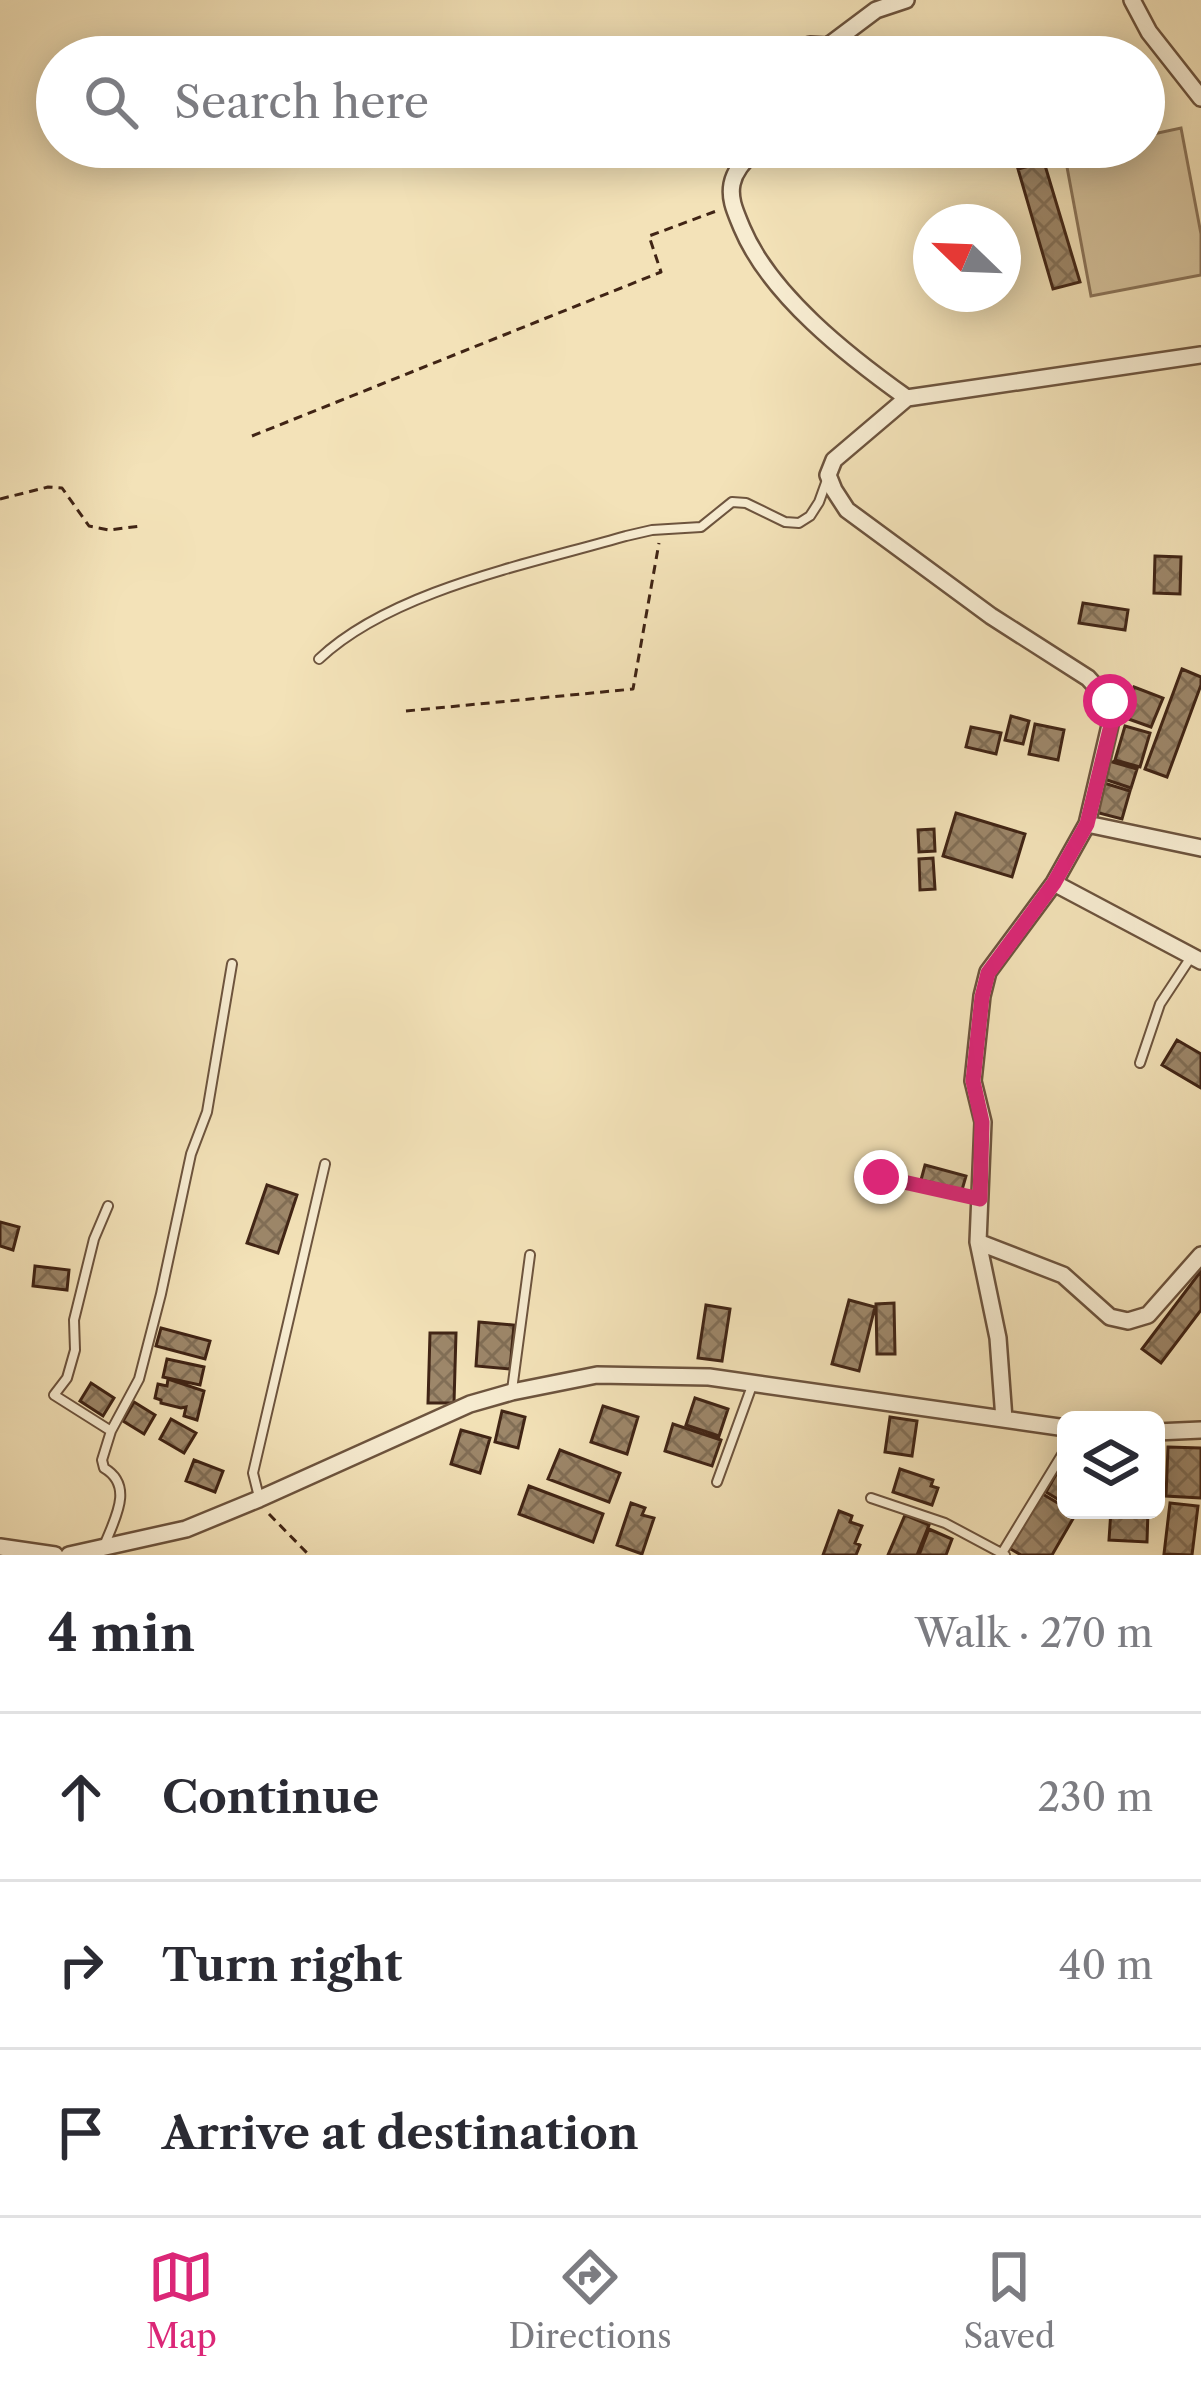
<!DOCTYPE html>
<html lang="en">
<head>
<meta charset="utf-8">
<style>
	:root { --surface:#fff; --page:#f7f7f7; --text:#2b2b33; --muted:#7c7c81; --line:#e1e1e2; --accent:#db2777 }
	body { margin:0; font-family:"Libre Caslon Text",serif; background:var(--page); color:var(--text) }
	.controls { position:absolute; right:36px; bottom:36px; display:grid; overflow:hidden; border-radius:18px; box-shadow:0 6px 30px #0003 }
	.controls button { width:108px; height:108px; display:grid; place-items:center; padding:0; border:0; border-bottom:3px solid var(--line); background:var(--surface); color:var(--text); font:60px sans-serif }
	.compass { position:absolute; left:913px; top:204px; width:108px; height:108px; border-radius:50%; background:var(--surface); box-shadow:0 6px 30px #0003; rotate:293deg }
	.stop { position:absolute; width:36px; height:36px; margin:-27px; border:9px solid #db2777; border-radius:50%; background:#fff }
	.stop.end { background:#db2777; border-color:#fff; box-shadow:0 3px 12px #0008 }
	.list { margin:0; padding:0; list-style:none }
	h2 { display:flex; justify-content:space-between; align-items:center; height:156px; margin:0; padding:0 48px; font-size:51px }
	h2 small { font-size:39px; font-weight:400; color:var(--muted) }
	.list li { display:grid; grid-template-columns:78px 1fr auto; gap:36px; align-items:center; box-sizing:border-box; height:168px; padding:0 48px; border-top:3px solid var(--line) }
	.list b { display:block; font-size:45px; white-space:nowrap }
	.list em { font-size:39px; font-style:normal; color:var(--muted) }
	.icon { flex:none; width:66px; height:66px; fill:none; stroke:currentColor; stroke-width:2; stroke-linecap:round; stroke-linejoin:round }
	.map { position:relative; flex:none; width:1201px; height:1555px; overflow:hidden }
	.search { position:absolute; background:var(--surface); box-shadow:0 6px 30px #0003; left:36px; right:36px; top:36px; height:132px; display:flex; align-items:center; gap:30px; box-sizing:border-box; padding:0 42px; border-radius:66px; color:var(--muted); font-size:45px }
	.sheet { height:660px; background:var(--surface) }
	nav { display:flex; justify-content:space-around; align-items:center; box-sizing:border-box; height:168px; border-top:3px solid var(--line); background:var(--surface); font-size:33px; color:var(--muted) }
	nav a { display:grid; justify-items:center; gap:6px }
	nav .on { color:var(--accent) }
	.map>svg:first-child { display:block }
	.green { fill:#d5c29c; stroke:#8a7358; stroke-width:3 }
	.building { fill:url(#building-cross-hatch); stroke:#402415; stroke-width:3 }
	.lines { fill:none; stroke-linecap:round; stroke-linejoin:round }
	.service-casing { stroke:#6d543e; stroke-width:12 }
	.minor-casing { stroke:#6d543e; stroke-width:20 }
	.path { stroke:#402415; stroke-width:3; stroke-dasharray:9 6; stroke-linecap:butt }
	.service { stroke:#f7ecd1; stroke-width:8 }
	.minor { stroke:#f7ecd1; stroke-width:15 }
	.route { stroke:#db2777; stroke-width:15 }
</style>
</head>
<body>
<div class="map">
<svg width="1201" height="1555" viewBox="0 0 1201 1555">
	<defs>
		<pattern id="building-cross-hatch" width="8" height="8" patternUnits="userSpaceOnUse" patternTransform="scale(3)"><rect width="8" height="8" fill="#9d876a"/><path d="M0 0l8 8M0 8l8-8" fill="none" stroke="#816e56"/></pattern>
	</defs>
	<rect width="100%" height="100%" fill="#f3e2b8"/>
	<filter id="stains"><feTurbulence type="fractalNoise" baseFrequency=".00167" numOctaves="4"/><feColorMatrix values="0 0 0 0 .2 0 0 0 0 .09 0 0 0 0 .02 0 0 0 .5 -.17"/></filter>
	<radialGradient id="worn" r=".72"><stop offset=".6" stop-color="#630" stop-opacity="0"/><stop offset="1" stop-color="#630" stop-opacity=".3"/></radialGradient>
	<path class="green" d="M1181 128 1201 234V275L1091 296 1064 151 1084 147H1144V136Z"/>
	<path class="building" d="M1044 162 1080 282 1053 289 1018 169Z
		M1155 556 1181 557 1180 594 1154 593Z
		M1083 603 1128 610 1125 630 1079 623Z
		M1182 669 1201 677V685L1167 777 1145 769Z
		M1134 687 1163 698 1151 727 1123 717Z
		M1011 716 1029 721 1023 744 1005 740Z
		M1035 724 1064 730 1058 760 1029 754Z
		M1125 726 1150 733 1140 767 1115 760Z
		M971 727 1001 733 996 754 966 747Z
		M1109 761 1137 769 1131 788 1104 779Z
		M1104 783 1130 791 1122 819 1095 812Z
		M956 813 1025 834 1012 877 943 856Z
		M934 829 935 851 919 852 918 830Z
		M933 858 935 889 920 890 919 859Z
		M1177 1040 1201 1054V1088L1162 1065Z
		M925 1165 966 1176 962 1190 921 1180Z
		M267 1185 297 1195 278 1253 247 1243Z
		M0 1222 19 1227 13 1250 0 1246Z
		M35 1266 69 1270 67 1290 33 1286Z
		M1201 1271V1310L1161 1363 1142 1349Z
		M849 1300 875 1307 859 1371 832 1364Z
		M894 1303 895 1354H877L876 1304Z
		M706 1305 730 1309 722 1361 698 1358Z
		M479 1322 514 1325 510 1369 476 1366Z
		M161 1328 210 1341 205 1359 156 1346Z
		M430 1333H456L454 1403H428Z
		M167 1359 204 1367 200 1385 163 1377Z
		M168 1379 204 1391 197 1420 184 1416 186 1407 181 1408 161 1403V1400L155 1398 158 1384 167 1386Z
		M91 1383 114 1398 103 1416 80 1401Z
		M695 1398 728 1409 719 1436 686 1425Z
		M134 1402 155 1415 144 1434 123 1421Z
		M603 1406 638 1417 627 1454 591 1442Z
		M502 1411 525 1417 518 1448 495 1442Z
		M890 1417 917 1421 912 1456 885 1452Z
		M171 1419 196 1433 184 1453 160 1439Z
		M673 1424 721 1440 712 1466 665 1451Z
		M461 1430 490 1438 480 1473 451 1464Z
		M1168 1447 1201 1448V1498L1166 1496Z
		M560 1450 620 1473 609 1502 548 1479Z
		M1066 1457V1504L1046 1492Z
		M194 1460 223 1471 215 1492 186 1481Z
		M900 1469 933 1480 931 1486 938 1488 932 1505 893 1492Z
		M529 1486 603 1514 593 1542 519 1514Z
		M1041 1493 1066 1508 1064 1511 1074 1517 1052 1555H1021L1009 1548Z
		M631 1503 645 1508 642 1515 654 1518 642 1554 617 1545Z
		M1170 1503 1198 1506 1192 1555 1164 1554Z
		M1111 1510H1148L1147 1542 1109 1540Z
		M839 1511 852 1516 850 1522 862 1526 855 1543 860 1545 856 1555H823Z
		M905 1515 929 1525 917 1555H888Z
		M929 1529 952 1539 946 1555H919Z"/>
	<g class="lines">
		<g class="service-casing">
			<path id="service" d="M319 659C392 590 530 564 626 536L652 530 701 527 732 502 746 503 785 522 799 523 810 516 819 502 828 477
				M1140 1063 1160 1004 1191 957
				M881 1177 979 1199
				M108 1206 94 1239 74 1320 75 1350 67 1378 54 1395 111 1431
				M512 1390 530 1255
				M717 1482 753 1383
				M259 1497 253 1473 325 1164
				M871 1498 945 1523 1005 1555
				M104 1546C114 1520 135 1486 104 1468L102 1460 111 1431 139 1379 161 1294 191 1154 207 1112 232 964
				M1002 1553 1066 1448"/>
		</g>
		<g class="minor-casing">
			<path id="minor" d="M1132 0 1149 32 1201 98
				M576 57H591
				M772 57 810 45 828 46 876 10 906 0
				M758 147C748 158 735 168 732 184 729 200 736 213 742 228 770 295 848 356 907 398
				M1087 824 1201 848
				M1054 883 1201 961
				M978 1242 1063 1275 1110 1317 1128 1321 1148 1315 1201 1255
				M1004 1419 998 1338 978 1242 983 1122 973 1081 982 996 988 972 1054 883 1087 824 1111 721 1110 702 1088 678 991 616 847 510 834 490 828 475 834 460 907 398 1201 355
				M1156 1432 1201 1430
				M0 1547 55 1555
				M69 1555 186 1529 259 1499 470 1404 512 1392 597 1375 709 1377 1066 1428"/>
		</g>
		<path class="path" d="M252 436 661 272 649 236 719 210
			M0 499 48 487 62 488 89 526 109 530 141 526
			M406 711 633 689 659 543
			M269 1514 309 1555"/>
		<use href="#service" class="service"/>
		<use href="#minor" class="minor"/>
	</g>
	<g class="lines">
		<path class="route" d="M881 1177 980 1199 982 1122 973 1081 982 997 988 973 1054 883 1087 824 1112 721 1110 701"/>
	</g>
	<rect width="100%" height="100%" filter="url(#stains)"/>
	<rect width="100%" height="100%" fill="url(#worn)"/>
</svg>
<div class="controls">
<button><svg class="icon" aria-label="layers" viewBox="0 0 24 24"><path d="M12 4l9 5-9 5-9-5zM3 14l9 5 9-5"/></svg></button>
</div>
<svg class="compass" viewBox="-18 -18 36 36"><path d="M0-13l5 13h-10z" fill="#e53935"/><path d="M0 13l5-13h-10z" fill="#7c7c81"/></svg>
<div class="stop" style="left:1110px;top:701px"></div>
<div class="stop end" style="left:881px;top:1177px"></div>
<div class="search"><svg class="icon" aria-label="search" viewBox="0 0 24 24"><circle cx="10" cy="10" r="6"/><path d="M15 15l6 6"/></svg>Search here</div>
</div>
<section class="sheet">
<h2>4 min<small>Walk · 270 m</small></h2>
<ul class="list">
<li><svg class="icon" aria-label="ahead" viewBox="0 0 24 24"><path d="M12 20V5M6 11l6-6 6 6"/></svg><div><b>Continue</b></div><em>230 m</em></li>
<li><svg class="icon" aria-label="right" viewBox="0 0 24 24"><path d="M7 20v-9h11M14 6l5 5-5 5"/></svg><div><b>Turn right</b></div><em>40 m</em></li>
<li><svg class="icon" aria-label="arrive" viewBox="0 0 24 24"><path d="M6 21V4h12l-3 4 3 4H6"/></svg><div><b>Arrive at destination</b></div></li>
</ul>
</section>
<nav>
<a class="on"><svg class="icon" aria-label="map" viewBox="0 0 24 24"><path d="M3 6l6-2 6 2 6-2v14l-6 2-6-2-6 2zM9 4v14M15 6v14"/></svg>Map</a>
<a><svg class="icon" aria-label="directions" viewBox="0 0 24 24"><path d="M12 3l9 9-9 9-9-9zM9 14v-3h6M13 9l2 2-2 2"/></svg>Directions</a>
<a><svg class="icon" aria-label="saved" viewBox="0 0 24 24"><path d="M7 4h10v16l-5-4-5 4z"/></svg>Saved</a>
</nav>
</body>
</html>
